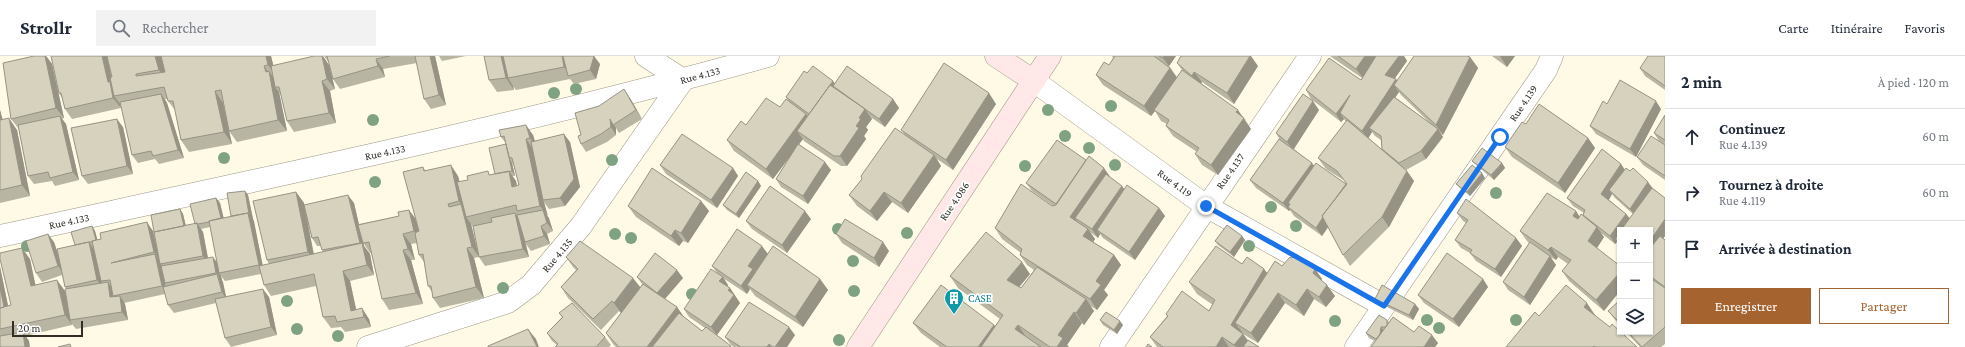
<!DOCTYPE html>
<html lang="fr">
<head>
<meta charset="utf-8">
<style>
	:root { --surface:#fff; --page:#f2f2f3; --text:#1f2937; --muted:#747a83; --line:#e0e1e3; --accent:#a56330 }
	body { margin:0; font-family:"Crimson Pro",serif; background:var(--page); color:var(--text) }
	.controls { position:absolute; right:12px; bottom:12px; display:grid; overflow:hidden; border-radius:0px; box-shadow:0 1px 3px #0004 }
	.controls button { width:36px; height:36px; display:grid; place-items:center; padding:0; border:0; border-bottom:1px solid var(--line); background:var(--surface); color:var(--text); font:20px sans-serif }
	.scale { position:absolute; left:12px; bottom:10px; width:71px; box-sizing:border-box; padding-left:4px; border:2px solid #302e27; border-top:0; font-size:11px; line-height:14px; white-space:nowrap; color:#302e27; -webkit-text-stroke:3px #fff; paint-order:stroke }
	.stop { position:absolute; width:12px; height:12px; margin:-9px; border:3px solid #1a73e8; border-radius:50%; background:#fff }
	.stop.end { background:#1a73e8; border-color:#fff; box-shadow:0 1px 4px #0008 }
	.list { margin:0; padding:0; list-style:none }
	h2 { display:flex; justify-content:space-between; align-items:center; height:52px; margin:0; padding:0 16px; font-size:17px }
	h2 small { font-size:13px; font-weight:400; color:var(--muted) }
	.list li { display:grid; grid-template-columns:26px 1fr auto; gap:12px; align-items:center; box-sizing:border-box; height:56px; padding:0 16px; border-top:1px solid var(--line) }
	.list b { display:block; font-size:15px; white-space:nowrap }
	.list p { margin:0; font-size:13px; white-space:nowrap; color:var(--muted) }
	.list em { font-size:13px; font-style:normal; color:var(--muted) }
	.actions { display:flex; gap:8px; padding:12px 16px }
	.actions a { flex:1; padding:9px 0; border:1px solid var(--accent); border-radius:0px; text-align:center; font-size:14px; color:var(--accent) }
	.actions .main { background:var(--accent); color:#fff }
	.icon { flex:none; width:22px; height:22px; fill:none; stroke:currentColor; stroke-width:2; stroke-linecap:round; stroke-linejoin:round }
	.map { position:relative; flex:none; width:1665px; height:291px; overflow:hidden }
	header { display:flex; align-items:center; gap:24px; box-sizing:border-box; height:56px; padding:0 20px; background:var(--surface); border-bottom:1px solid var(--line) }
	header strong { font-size:19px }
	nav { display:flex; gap:22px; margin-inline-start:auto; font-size:14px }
	.search { width:280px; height:36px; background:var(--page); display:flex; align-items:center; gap:10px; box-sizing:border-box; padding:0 14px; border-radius:0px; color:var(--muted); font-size:15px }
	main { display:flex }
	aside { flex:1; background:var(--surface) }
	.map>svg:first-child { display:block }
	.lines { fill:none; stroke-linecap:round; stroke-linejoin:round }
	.street-casing { stroke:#9c9785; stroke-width:23 }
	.secondary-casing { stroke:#9c9785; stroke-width:23 }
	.street { stroke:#fff; stroke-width:22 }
	.secondary { stroke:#ffe8e7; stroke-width:22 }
	.tree { fill:#7fa283 }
	.wall { fill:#b8b5a3; fill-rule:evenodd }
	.shaded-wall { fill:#969385 }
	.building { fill:#d6d2be; stroke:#969385 }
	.route { stroke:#1a73e8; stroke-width:5 }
	.labels { text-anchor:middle; stroke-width:3.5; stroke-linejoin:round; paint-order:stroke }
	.street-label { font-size:11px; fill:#302e27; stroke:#fff }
	.culture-label { font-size:11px; fill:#0d838f; stroke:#fff; text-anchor:start }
</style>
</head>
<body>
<header>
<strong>Strollr</strong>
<div class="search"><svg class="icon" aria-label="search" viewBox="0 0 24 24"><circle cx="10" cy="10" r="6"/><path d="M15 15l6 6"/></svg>Rechercher</div>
<nav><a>Carte</a><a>Itinéraire</a><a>Favoris</a></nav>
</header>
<main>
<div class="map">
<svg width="1665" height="291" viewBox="0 0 1665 291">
	<rect width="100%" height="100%" fill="#fffae6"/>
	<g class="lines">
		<g class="street-casing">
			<path id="street" d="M1034 25 1206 150 1384 250
				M0 180C257 124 515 71 768 0
				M368 291 508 246 531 229 581 170 683 24 646 0
				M1111 291 1310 0
				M1356 291 1546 14 1552 0"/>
		</g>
		<g class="secondary-casing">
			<path id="secondary" d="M996 0 1034 25
				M858 291 1050 0"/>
		</g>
		<use href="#street" class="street"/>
		<use href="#secondary" class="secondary"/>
	</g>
	<g class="tree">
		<circle cx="576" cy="33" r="6"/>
		<circle cx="554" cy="37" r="6"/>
		<circle cx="1111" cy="50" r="6"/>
		<circle cx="1048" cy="54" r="6"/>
		<circle cx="373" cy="64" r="6"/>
		<circle cx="1065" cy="80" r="6"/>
		<circle cx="1089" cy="92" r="6"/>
		<circle cx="224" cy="102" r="6"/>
		<circle cx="612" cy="104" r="6"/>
		<circle cx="1115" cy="109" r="6"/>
		<circle cx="1025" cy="110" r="6"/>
		<circle cx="375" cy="126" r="6"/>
		<circle cx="1496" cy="137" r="6"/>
		<circle cx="1271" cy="151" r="6"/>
		<circle cx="1296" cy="170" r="6"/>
		<circle cx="838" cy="173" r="6"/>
		<circle cx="907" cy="177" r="6"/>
		<circle cx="615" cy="178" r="6"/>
		<circle cx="631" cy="182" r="6"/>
		<circle cx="27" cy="190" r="6"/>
		<circle cx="1249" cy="190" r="6"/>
		<circle cx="853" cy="205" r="6"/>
		<circle cx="503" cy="232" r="6"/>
		<circle cx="854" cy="235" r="6"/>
		<circle cx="692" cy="238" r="6"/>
		<circle cx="287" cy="245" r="6"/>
		<circle cx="1427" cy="264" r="6"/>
		<circle cx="1516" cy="264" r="6"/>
		<circle cx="1335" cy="265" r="6"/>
		<circle cx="1439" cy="272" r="6"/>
		<circle cx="297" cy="273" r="6"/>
		<circle cx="338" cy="280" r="6"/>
		<circle cx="839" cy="284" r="6"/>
	</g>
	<path class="wall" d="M34 0H46L52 8 64 62 62 63 66 68 79 124 55 130 52 125 34 128 28 120 19 73 11 63Z
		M161 0H271L273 9H329L335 33 330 35 336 67 294 76 287 65 281 39 279 36 287 75 237 86 229 75 232 88 189 96 181 84 175 54 168 45V43H165L167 47 184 102 159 108 155 103 138 107 132 99 121 50 120 48 121 52 72 63 65 53 62 42 59 37 112 21 161 0 165 16Z
		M324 0H435L446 49 431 53 424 43 417 7 383 13 385 21 340 33 333 23 329 7Z
		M439 0H466L442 5Z
		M484 0 600 8 596 23 574 28 570 23 516 34 513 30 514 34 497 36 489 24Z
		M1112 0H1176L1169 10 1177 21 1182 14 1177 7 1258 10 1234 48 1202 26 1201 27 1246 64H1245L1251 73 1218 119 1202 109 1195 98 1197 96 1173 80 1166 70 1167 68 1161 65 1155 55 1151 60 1103 29 1096 19 1109 9 1113 2Z
		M1330 0H1404L1407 5 1394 23 1397 24 1470 1 1478 12 1443 79 1440 76 1443 81 1426 103 1406 114 1414 125 1389 171 1350 210 1343 199 1328 171 1322 180 1294 160 1290 154 1289 155 1256 132 1250 124 1280 84 1276 77 1319 54 1294 93 1314 110 1347 129 1345 125 1326 113 1318 102 1346 66 1344 63 1341 66 1311 43 1306 34 1361 24 1362 22ZM1399 36 1401 39 1432 69 1395 41ZM1372 76 1375 80 1381 84 1382 93 1384 95 1368 82Z
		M1492 0H1515L1507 11Z
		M1665 0V34L1645 20 1640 12Z
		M807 17 835 27 893 43 899 52 885 71 869 60 872 63 866 71 868 74 864 80 866 83 847 110H841L804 85 803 83 799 88 831 114 808 148 781 131 776 123 789 102 773 123 734 95 727 84 746 69 780 51 789 46 786 41Z
		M630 42 642 63 619 77 616 72V79L607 86 586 96 581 88V79Z
		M996 48 953 114 937 103 941 110 908 157 892 146 877 165 857 150 849 139 862 123 906 80 901 74Z
		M1607 48 1661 53 1636 101 1596 78 1590 70Z
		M0 54 2 63 17 74 30 140 0 147Z
		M1665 59V89L1659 85 1654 77Z
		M1526 68 1588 82 1595 92 1565 137 1512 101 1505 91Z
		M123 71 133 118 88 128 82 120Z
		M499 74 533 79 535 85 570 86 580 131 565 150 549 153 544 146 547 160 553 175 547 178 550 188 531 195 526 188 529 201 485 210 479 201 474 202 484 242 440 252 433 242 432 236 428 230 424 206 419 199 417 187 411 188 415 204H411L423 248 389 254 382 243 372 197H370L364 188V190L370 198 374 219 350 225 356 253 369 263 371 271 345 276 341 271 331 272 323 261 316 230 271 240 264 229 261 218 225 225 221 220 226 241H269L277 279 231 291 225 282 216 247 174 257 168 249 165 238 124 247 125 248 128 264 76 273 72 268V269L25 280 29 285 0 291V210L8 250 11 249 30 203 35 229 65 235 66 240V232L65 231 62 219 42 226 36 217 54 186 59 200 75 189 92 170 95 175 97 184 153 175 160 205H159L160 206 180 153 183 158 186 170 195 168 216 142 220 147 223 162 231 160 245 135 248 139 263 210 269 208 267 204 296 136 304 147V149L354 147 359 168 399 160 409 154 416 163 423 111 425 114 458 120 460 126 495 118 506 88 505 86 501 81ZM512 107 514 109 519 129 517 130 516 125 512 120H515ZM306 158 312 182 317 190H321L323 196 314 198ZM471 168 473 171 478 195ZM210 171 217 206 208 202 203 176 201 173Z
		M1665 89V124L1643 109 1637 101Z
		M1472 105 1502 107 1505 112 1494 124 1476 109Z
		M1621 108 1625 114 1665 142V180L1663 182 1665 184V288L1661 291H1640L1626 276H1650V174H1620V190L1617 186 1615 188 1600 176 1604 181 1597 192 1604 255 1569 225 1562 215 1568 208 1558 201 1556 204 1550 201 1556 209 1530 249 1508 234 1503 226 1529 187 1527 185 1520 175 1576 155 1579 161 1585 162 1583 159 1584 157 1573 150 1567 142ZM1612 138 1615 142 1633 158 1630 162 1626 158 1609 144Z
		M660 109 733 112 738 120 717 152 666 118Z
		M1111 122 1122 130 1124 133 1159 152 1165 160 1135 204 1103 182 1100 178 1098 182 1090 176 1095 183 1093 186 1114 199 1121 209 1104 234 1108 239 1097 254 1089 249 1094 255 1084 269 1082 267 1067 289 1069 291H940L921 277 913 267 994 269 995 270 1000 263 958 232 950 220 1030 218 1019 231 1021 232 1034 214 1027 209 1020 199 1021 197 1002 183 995 172 1053 150 1032 135 1026 127Z
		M1485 122 1470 140 1460 132 1456 128Z
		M758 125 761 130 739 162 727 154 723 149Z
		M701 145 709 155 688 187 683 185 679 190 636 161 628 150Z
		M1457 157 1516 182 1522 190 1501 221 1476 205 1470 197 1461 192 1455 184 1466 167 1463 165Z
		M811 163 787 197 752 173 746 165Z
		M836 178 889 195 879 211 842 187Z
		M1242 180 1245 184 1234 201 1218 189 1215 185Z
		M768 198 820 223 828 234 803 271 755 240 750 233 747 238 723 222 728 229 727 230 730 232 740 247 717 279 732 291H616L613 288 606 277 621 257 619 255 601 274 568 242 561 231 576 214 573 211 566 201 640 232 642 228 637 221 683 222 665 243 677 251 684 262 702 275 705 272 689 261 684 253 718 218 712 210Z
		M1292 202 1315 213 1322 223V225L1335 240 1326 251 1314 243 1304 260 1285 247 1258 287 1243 278 1248 284 1259 291H1157L1150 281 1167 260 1166 258 1209 255 1213 249 1197 238 1189 226 1242 208 1264 213 1267 217 1282 210Z
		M1483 223 1488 231 1459 271 1424 247 1418 239Z
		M1375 243 1415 248 1419 253 1413 264 1379 247Z
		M1620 244V270L1608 255Z
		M559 257 605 281 611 289 609 291H555L557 289 552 285 547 277 562 261Z
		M1100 264 1123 269 1117 278 1103 269Z
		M1387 264 1389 266 1414 276 1438 287 1435 291H1371L1375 285 1369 282 1366 277Z
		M795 279 787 291H734L731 289 725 281Z"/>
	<path class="shaded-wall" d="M45 0H46L52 8 64 62 56 52Z
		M102 0H107L114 32V40L120 48 121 52 113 42 108 26Z
		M155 0H161L167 26 159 14Z
		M266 0H271L276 20 268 9Z
		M322 0H323L329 9 335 33 327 23Z
		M430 0H435L446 49 439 39Z
		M501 0H506L508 22 513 30 514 34 506 22Z
		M562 0H567L570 19 564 11Z
		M594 0 600 8 596 23 590 14Z
		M1164 0H1176L1169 10 1163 2Z
		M1250 0H1251L1258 10 1234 48 1227 37Z
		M1365 0H1380L1364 23 1356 13Z
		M1399 0H1404L1407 5 1391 28 1385 19Z
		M1500 0H1515L1507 11Z
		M1470 1 1478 12 1443 79 1436 69Z
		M376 3 383 13 385 21 378 10Z
		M264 10 269 17V15L277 27 275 31 279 36 287 75 278 64Z
		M1170 12 1177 22 1154 54 1155 55 1151 60 1144 50Z
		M1194 16 1202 26 1199 30 1192 20Z
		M1396 23 1402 31 1394 29 1399 36 1373 75 1369 72 1372 76 1368 83 1362 75Z
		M322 25 330 35 336 67 329 57Z
		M833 25 839 33 833 30 837 36 809 59Z
		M624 33 630 42 642 63 636 54Z
		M215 35 223 47 232 88 224 76Z
		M989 37 996 48 953 114 946 104Z
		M161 38 167 47 184 102 178 94Z
		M1350 39 1340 57 1344 63 1341 66 1336 58Z
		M893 43 899 52 885 71 879 63Z
		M1313 45 1319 54 1293 94 1287 86Z
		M1656 45 1661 53 1636 101 1630 93Z
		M865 53 872 63 866 71 868 74 864 80 866 83 847 110 840 100 856 70 859 62Z
		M0 54 5 72 0 66Z
		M1238 54 1251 73 1218 119 1211 109 1236 56Z
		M806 58 813 68 797 75 803 83 773 123 766 113Z
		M60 60 66 68 79 124 73 116Z
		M9 62 17 74 30 140 22 129Z
		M117 63 123 71 133 118 127 110Z
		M610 63 616 72V79L611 71Z
		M526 69 533 79 537 93 530 82Z
		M1438 73 1443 81 1426 103 1421 95Z
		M564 78 570 86 580 131 565 150 560 142Z
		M1588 82 1595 92 1565 137 1558 127Z
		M526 83 533 93 543 144 544 146 548 160 540 150Z
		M934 99 941 110 908 157 901 147Z
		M509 102 512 107 515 120 512 115Z
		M825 106 831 114 808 148 803 140Z
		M1312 107 1318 115 1290 148 1288 147 1292 151H1288L1290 154 1289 155 1283 147Z
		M1502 107 1505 112 1494 124 1491 119Z
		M1621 108 1626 116 1609 134 1612 138 1607 147 1601 138Z
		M451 109 458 120 466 154V161L471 168 479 201 472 191 462 150 459 145Z
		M733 112 738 120 717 152 711 144Z
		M1104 112 1111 122 1075 162 1079 168 1070 161Z
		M509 115 516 125 519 141 512 131Z
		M1407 115 1414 125 1389 171 1382 161Z
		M1482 117 1485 122 1470 140 1467 136Z
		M758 125 761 130 739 162 736 158Z
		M1648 126 1654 134 1636 161 1630 153Z
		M1346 128 1352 136 1322 180 1316 172Z
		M1122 130 1128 139 1097 174 1100 178 1098 182 1092 173Z
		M245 135 248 139 253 163 254 165 264 217 259 209 248 157Z
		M296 136 304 147 315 206 308 196Z
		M884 136 892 146 877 165 870 155Z
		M348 139 354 147 363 187 364 190 370 198 374 219 367 209 363 192 360 187Z
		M216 142 220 147 225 167 221 163Z
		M701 145 709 155 688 187 681 177Z
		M1159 152 1165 160 1135 204 1129 196Z
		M180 153 183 158 187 175 184 171Z
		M409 154 416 164 421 186 414 175Z
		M543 154 549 162 553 175 547 167Z
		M805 155 811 163 787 197 782 189Z
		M1576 155 1583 166 1580 171 1573 160Z
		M515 157 520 165 525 186 529 201 523 193Z
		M1626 158 1632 166 1626 174H1620V182L1615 183 1617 186 1615 188 1610 180Z
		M1665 163V180L1653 198 1650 194V185Z
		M147 166 153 175 160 205 154 196Z
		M197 167 203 176 209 208 203 200Z
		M92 170 95 175 99 189 96 185Z
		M541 170 547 178 550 188 544 180Z
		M1597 171 1604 181 1595 195 1588 185Z
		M1088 173 1095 183 1091 190 1083 180Z
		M675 174 683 185 679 190 671 180Z
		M48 178 54 186 64 218 58 210Z
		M403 178 411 188 415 204 408 193Z
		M1242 180 1245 184 1234 201 1230 196Z
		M1516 182 1522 190 1501 221 1495 213Z
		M89 186 95 195 103 232 97 224Z
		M883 186 889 195 879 211 874 202Z
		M762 190 768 198 755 216 759 221 747 229 750 233 747 238 741 230 748 210Z
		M1551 191 1558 201 1556 204 1548 194Z
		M22 192 30 203 38 241 31 230Z
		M467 192 474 202 484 242 476 231Z
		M403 194 411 204 423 248 416 237Z
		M155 198 161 207 167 238 162 230Z
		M1114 199 1121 209 1104 234 1108 239 1097 254 1090 243 1096 225Z
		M1550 200 1556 209 1530 249 1524 241Z
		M213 201 219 209V217L221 220 222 224 223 226 227 245 222 236 218 219 216 217Z
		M1022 206 1030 218 1016 235 1007 224Z
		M0 210V211L10 259 4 251 0 231Z
		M1264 213 1272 224 1235 267 1242 276 1239 280 1231 269Z
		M1315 213 1322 223 1320 228 1313 217Z
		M677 214 683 222 663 245 657 237Z
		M343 215 350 225 358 262 351 255Z
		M1620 216V235L1604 255 1596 244Z
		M723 221 728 229 725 234 719 225Z
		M633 222 641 232 621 257 614 247Z
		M820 223 828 234 803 271 795 261Z
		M1483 223 1488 231 1459 271 1453 263Z
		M57 224 65 235 71 264H70L72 269 65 259Z
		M108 226 113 234V240L115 242 110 241Z
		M1327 229 1335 240 1326 251 1319 241Z
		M730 232 740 247 717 279 711 271 728 234Z
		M263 233 269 241 277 279 271 271Z
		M1307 233 1314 243 1304 260 1296 249Z
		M1278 237 1285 247 1258 287 1251 277Z
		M120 240 125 248 128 264 122 256Z
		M1086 243 1094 255 1084 269 1076 257Z
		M1587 247 1595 259 1593 263 1584 251Z
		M1415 248 1419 253 1413 264 1409 259Z
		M677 251 684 261 662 291H647Z
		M362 252 369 263 371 271 364 261Z
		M1074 256 1082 267 1067 289 1069 291H1057L1058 279Z
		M1120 265 1123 269 1117 278 1114 274Z
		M994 269 1001 279 993 291H978Z
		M1018 269 1026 281 1015 273Z
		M789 271 795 279 787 291H775Z
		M1381 271 1385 276 1379 285Z
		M528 273 536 283 539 291H537Z
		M23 276 29 285 30 291H25Z
		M1243 278 1251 289 1250 291H1236L1234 289Z
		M1432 279 1438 287 1435 291H1424Z
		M1222 281 1229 291H1216Z
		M769 288 771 291H767Z"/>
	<path class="building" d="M34 0H45L56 52 11 63 3 7Z
		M51 0H102L108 26H110L113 42 65 53 61 37H59Z
		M107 0H155L159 14 136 18V20L165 16 161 0H266L268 9 264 10 266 16 269 15 278 64 229 75 221 34 215 35 224 76 181 84 173 45H168L164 31 114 40 110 22 112 21Z
		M314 0H322L327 23 322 25 329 57 287 65 279 31H275L271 10Z
		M327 0H390L376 3 378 10 333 23Z
		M415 0H430L439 39 424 43Z
		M484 0H501L506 22 489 24Z
		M503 0H562L564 11 508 22Z
		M563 0H594L590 14 568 20Z
		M1115 0H1154L1170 12 1144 50 1096 19 1104 6 1109 9Z
		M1159 0H1164L1163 2Z
		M1181 0H1250L1227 37 1194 16 1192 20 1177 7Z
		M1338 0H1365L1356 13Z
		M1376 0H1399L1385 19 1396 23 1362 75 1340 57 1350 39 1336 58 1306 34 1329 2 1361 24Z
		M1414 0H1467L1470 1 1436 69 1394 29Z
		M1648 0H1665V30L1640 12Z
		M944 7 989 37 946 104 901 74Z
		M813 10 833 25 830 29 809 58 786 41 804 15 807 17Z
		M847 10 893 43 879 63 833 30Z
		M1182 14 1238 54 1236 56 1244 62 1211 109 1195 98 1199 92 1166 70 1169 64 1154 54Z
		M1620 24 1656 45 1630 93 1590 70 1603 45 1607 48Z
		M830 29 865 53 859 62 861 63 856 70 859 72 840 100H834L797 75Z
		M624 33 636 54 613 69 610 63 611 71 601 78 581 88 578 80 581 79 575 57 599 50Z
		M161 38 178 94 153 100 151 95 132 99 120 46Z
		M1303 38 1313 45 1287 86 1276 77Z
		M1394 41 1438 73 1421 95 1399 107 1382 93 1381 80 1369 72Z
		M766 42 780 51 786 43 806 58 766 113 727 84 741 65 746 69Z
		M1539 48 1588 82 1558 127 1505 91 1522 66 1526 68Z
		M1665 59V84L1654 77Z
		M60 60 73 116 50 122 48 116 28 120 18 69Z
		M9 62 22 129 0 134V64Z
		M117 63 127 110 82 120 71 72Z
		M1347 64 1407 115 1382 161 1343 199 1322 160 1347 128 1337 115 1318 102Z
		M526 69 530 82 526 83 540 150 517 155 516 149 466 161 457 126 468 124 467 120 488 115 489 119 509 115 512 131 519 129 512 102 509 101 504 80 501 81 499 74Z
		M895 72 934 99 901 147 884 136 870 155 849 139 862 123 861 120Z
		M564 78 574 123 560 142 543 144 531 86Z
		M682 78 733 112 711 144 660 109Z
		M1651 80 1665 89V120L1637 101Z
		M1279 83 1312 107 1283 147 1250 124Z
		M1057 84 1086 104 1056 148 1026 127Z
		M506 88 512 115 495 118 489 92Z
		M798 88 825 106 803 140 776 123Z
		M1482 92 1502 107 1491 119 1472 105Z
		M1602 93 1621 108 1601 138 1626 158 1610 180 1583 159 1585 154 1567 142Z
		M1089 100 1104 112 1070 161 1088 173 1083 180 1114 199 1096 225 1101 229 1090 243 1020 199 1022 193 995 172 1021 128 1052 150 1056 149Z
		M1316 107 1346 128 1335 143 1322 160 1323 161 1316 172 1288 151 1290 148 1288 147Z
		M451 109 459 145 448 148 449 151 461 148 472 191 467 192 476 231 433 242 431 230H428L423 198 419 199 415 177 419 175 403 116 423 111 424 115Z
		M1472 109 1482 117 1467 136 1456 128Z
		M652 112 701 145 681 177 675 174 671 180 628 150Z
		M1626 112 1630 115 1633 112 1648 126 1630 153 1609 134Z
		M746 116 758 125 736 158 723 149Z
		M1106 118 1122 130 1092 173 1075 162Z
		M1127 129 1159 152 1129 196 1097 174Z
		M770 130 805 155 782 189 746 165Z
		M1652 132 1665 142V163L1650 185V174H1621Z
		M245 135 249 158 248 157 231 160 227 137Z
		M296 136 308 196 267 204 253 145Z
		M1547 137 1576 155 1573 160 1578 163 1581 158 1597 171 1588 185 1620 210V216L1596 244 1562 215 1571 204 1551 191 1548 194 1520 175Z
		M348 139 360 187 322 194 318 181 312 182 304 149Z
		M216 142 221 162 209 165V166L198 168 197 167 195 168 190 148Z
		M1466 143 1516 182 1495 213 1470 197 1472 194 1455 184 1468 164 1457 157Z
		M180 153 184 170 154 176 151 159Z
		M409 154 414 175 403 178 408 193 403 194 416 237 382 243 369 186 363 187 358 169 399 160 398 156Z
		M543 154 547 167 541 170 544 180 525 186 517 159Z
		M248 157 259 209 219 217 209 165Z
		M515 157 523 193 479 201 473 170 492 166 491 162Z
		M845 163 883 186 874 202 836 178Z
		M147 166 154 196 111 207 155 198 162 230 113 240 110 224 101 225 92 185 101 183 100 177Z
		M197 167 203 200 160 208 154 176Z
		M1227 169 1242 180 1230 196 1215 185Z
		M92 170 96 184 92 185V186H89L75 189 71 176Z
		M737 173 762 190 748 210 753 213 741 230 712 210Z
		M986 176 1022 206 1007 224 1021 232 1037 211 1086 243 1076 257 1074 256 1058 279 1063 282 1057 291H1050L1018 269 1015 273 1041 291H981L1003 259 950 220Z
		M1620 176V187L1615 183Z
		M48 178 58 210 36 217 26 185Z
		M1660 180 1665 184V231L1650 220V196L1651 195 1650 194V192Z
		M580 185 633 222 614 247 612 245 593 263 561 231 578 213 566 201Z
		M89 186 97 224 65 231 57 193Z
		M1530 186 1550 200 1524 241 1503 226Z
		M362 187 367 209 343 215 351 255 362 252 364 261 337 266 335 260 323 261 314 218 264 229 259 210Z
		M773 190 820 223 795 261 747 229Z
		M1216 190 1242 208 1247 201 1264 213 1231 269 1243 278 1234 289 1222 281 1216 291H1163L1150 281 1168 260 1166 258 1182 235 1209 255 1215 244 1189 226Z
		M22 192 31 230 57 224 65 259 0 273V252L11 249 0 203V197Z
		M655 197 677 214 657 237 637 221Z
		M1447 197 1483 223 1453 263 1418 239Z
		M1296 198 1315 213 1313 217 1327 229 1319 241 1307 233 1296 249 1278 237 1251 277 1235 267 1275 205 1282 210 1290 201 1292 202Z
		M213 201 216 217 165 227 161 210Z
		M711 213 723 221 719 225 730 232 728 234 734 239 711 271 684 253Z
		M217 218 222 236 168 249 163 231Z
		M1650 222 1665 232V271L1642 291 1628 276H1650Z
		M108 226 110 241 120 240 122 256 70 264 65 233Z
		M643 228 677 251 647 291H619L606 277Z
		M941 229 994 269 978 291H947L913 267Z
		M1382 229 1415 248 1409 259 1375 243Z
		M1566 229 1587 247 1584 251 1610 271 1612 268 1637 291H1596L1594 290 1593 291H1506L1535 256 1539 260Z
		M0 231 4 251 0 252Z
		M263 233 271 271 225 282 215 243Z
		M1620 244V267L1608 255Z
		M749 246 789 271 775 291H773L769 288 767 291H741L725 281Z
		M572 247 605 281 596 291H555L558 288 547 277 563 261 559 257Z
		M1106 256 1120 265 1114 274 1100 264Z
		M679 257 702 275 706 271 731 290 730 291H652Z
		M1379 259 1387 264V269L1386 271H1381L1380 278 1376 283 1366 277Z
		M1393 261 1414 276 1419 270 1432 279 1424 291H1371Z
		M528 273 537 291H488V290Z
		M23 276 25 291H0V280Z
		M1248 284 1259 291H1243Z
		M70 288 71 291H58Z
		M1148 288 1152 291H1146Z"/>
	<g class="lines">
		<path class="route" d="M1206 150 1384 250 1500 81"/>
	</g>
	<defs>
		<g id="building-pin" transform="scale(1)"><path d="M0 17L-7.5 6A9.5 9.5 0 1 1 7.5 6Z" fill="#0f9aa8" stroke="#fff"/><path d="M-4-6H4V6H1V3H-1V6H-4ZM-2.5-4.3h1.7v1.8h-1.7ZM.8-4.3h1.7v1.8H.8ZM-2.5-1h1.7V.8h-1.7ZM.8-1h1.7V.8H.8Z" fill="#fff"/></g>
	</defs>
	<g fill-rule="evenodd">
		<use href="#building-pin" x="954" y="242"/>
	</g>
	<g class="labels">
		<g class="street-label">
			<text transform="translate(700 19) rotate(-15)" y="4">Rue 4.133</text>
			<text transform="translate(1523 47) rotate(-56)" y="4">Rue 4.139</text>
			<text transform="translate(385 96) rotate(-12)" y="4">Rue 4.133</text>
			<text transform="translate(1230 115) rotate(-55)" y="4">Rue 4.137</text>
			<text transform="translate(1175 127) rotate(36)" y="4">Rue 4.119</text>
			<text transform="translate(954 145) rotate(-56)" y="4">Rue 4.086</text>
			<text transform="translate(69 165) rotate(-12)" y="4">Rue 4.133</text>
			<text transform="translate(557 199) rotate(-50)" y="4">Rue 4.135</text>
		</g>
		<g class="culture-label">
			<text x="968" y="246">CASE</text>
		</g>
	</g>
</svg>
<div class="controls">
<button>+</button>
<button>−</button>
<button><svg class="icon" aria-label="layers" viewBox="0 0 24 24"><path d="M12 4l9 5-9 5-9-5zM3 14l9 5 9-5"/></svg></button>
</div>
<div class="scale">20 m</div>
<div class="stop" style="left:1500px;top:81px"></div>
<div class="stop end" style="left:1206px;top:150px"></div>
</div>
<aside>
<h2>2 min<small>À pied · 120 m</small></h2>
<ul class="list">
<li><svg class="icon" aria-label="ahead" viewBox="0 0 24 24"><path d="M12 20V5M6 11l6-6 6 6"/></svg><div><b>Continuez</b><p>Rue 4.139</p></div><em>60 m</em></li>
<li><svg class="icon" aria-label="right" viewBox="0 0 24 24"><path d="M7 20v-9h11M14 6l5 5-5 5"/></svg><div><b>Tournez à droite</b><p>Rue 4.119</p></div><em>60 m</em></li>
<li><svg class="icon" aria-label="arrive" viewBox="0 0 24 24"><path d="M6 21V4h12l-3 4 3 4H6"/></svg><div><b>Arrivée à destination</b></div></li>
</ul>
<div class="actions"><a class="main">Enregistrer</a><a>Partager</a></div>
</aside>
</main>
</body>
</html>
